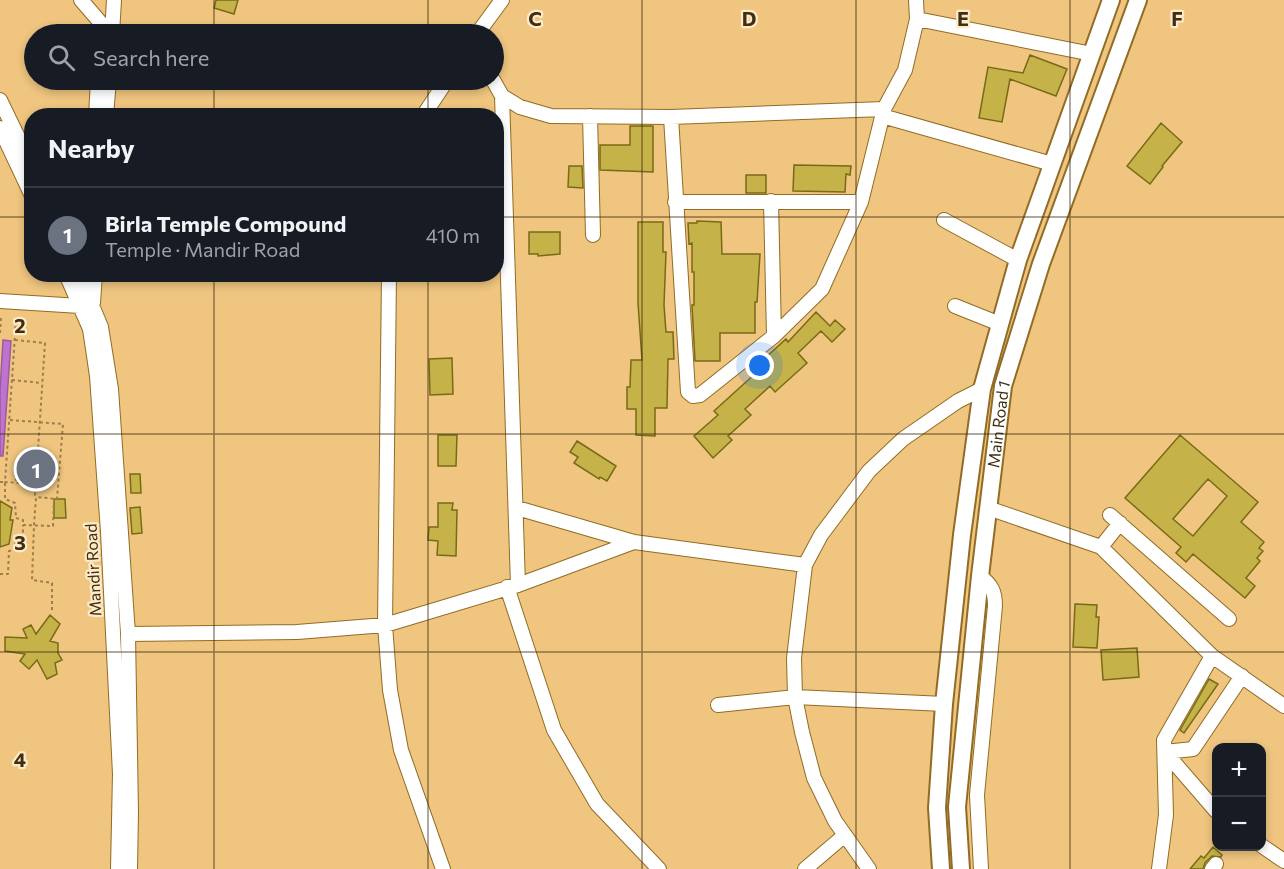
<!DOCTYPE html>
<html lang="en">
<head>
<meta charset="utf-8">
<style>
	:root { --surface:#171b24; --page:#20242c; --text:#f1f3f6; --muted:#9ea1a6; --line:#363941; --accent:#0b8043 }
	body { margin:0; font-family:Commissioner,sans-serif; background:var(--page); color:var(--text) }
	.controls { position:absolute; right:18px; bottom:18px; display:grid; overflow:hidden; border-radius:12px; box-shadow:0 3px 9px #0003 }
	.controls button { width:54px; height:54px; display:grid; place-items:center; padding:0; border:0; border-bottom:2px solid var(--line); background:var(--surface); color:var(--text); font:30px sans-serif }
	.you { position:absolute; left:760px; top:366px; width:21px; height:21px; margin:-15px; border:4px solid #fff; border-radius:50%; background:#1a73e8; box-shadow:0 0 0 9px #1a73e833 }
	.badge { display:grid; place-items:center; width:39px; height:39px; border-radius:50%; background:var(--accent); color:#fff; font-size:20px; font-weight:700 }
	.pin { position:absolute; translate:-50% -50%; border:3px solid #fff; box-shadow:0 2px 6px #0006 }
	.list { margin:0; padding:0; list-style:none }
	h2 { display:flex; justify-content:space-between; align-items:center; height:78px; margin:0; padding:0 24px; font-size:26px }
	h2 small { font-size:20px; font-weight:400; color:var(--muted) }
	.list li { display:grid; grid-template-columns:39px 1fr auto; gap:18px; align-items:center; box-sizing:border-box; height:96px; padding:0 24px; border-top:2px solid var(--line) }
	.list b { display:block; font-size:22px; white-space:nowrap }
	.list p { margin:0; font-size:20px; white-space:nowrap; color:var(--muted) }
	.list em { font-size:20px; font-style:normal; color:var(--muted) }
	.icon { flex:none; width:33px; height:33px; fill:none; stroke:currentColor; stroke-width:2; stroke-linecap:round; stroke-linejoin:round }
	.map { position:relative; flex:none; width:1284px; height:869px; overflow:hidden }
	.search { position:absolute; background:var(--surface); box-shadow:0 3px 9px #0003; left:24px; top:24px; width:480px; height:66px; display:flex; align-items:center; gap:15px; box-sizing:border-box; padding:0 21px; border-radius:33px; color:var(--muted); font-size:22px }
	.panel { position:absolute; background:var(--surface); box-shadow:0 3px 9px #0003; left:24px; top:108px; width:480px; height:174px; border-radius:24px }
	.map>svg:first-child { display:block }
	.water { fill:#bf72d2; stroke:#995e98; stroke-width:1.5 }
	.building { fill:#c5b249; stroke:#786b17; stroke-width:1.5; fill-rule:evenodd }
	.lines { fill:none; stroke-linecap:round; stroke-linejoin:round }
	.minor-casing { stroke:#926c24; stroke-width:16 }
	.major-casing { stroke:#926c24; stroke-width:20 }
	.path { stroke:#9d7f4c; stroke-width:2; stroke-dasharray:3 3; stroke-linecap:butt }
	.minor { stroke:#fff; stroke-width:14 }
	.major { stroke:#fff; stroke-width:16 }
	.grid { fill:none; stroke:#3f2e11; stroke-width:1.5; stroke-opacity:0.55 }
	.labels { text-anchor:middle; stroke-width:4.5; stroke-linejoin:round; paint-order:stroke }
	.street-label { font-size:16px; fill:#3f2e11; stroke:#ffeac8 }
	.grid-label { font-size:20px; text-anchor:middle; font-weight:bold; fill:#3f2e11; stroke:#ffeac8; stroke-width:4.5; stroke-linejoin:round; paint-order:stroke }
</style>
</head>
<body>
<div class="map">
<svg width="1284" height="869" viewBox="0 0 1284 869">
	<rect width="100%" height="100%" fill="#efc57f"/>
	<path class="water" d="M3 340 11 341 3 456H0V390Z"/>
	<path class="building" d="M216 0H238L234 14 214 8Z
		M1030 55 1067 69 1056 96 1010 79 1002 122 979 118 988 67 1023 73Z
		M1161 123 1182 142 1162 166 1163 167 1150 184 1127 166Z
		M630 126H653V172L600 170V145H630Z
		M794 165 851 166 850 175 846 174 845 192 793 191Z
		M569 166H582L583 188 568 187Z
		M746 175H766V193H746Z
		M697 221 721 222 722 254H760L757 302H755V333H720V361H695L692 305H694V272H692V243L689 244 688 223H697Z
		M638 222H663V252H666L664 305 666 332H673L674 359H668L667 408H655V436L636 435V409H627V387H630L631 360H642L638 303Z
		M529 232H560V254L538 256V254H529Z
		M816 312 830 326 835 320 845 329 832 342 821 331 798 353 807 363 775 392 770 386 745 409 751 415 728 436 732 440 713 458 694 436 718 415 714 411 757 372 754 368 786 339 788 342Z
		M452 358 453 394 430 395 429 359Z
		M438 435H457L456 466H438Z
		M1180 435 1258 502 1241 522 1264 542 1259 548 1263 551 1257 558 1260 561 1246 578 1255 586 1245 598 1193 554 1186 562 1176 553 1181 547 1125 498ZM1208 479 1227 496 1193 536 1173 519Z
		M577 441 616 466 607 481 600 477 599 479 574 463 578 457 570 452Z
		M19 467 28 468V476L25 477V480H16V470H19Z
		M130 474H140L141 493H131Z
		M54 499H65L66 518H54Z
		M0 501 12 508 10 520H13L9 544 0 547Z
		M438 503H453L452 510H457L456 556 437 555 438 541 428 540 429 527H438Z
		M140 507 142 533 132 534 130 508Z
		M1075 604 1097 605 1096 617H1099L1097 648 1073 647Z
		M50 615 60 624 50 641 58 643V653L62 660 55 663 57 674 47 679 37 660 29 669 20 661 25 654 5 651V637L27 638 23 629 31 625 36 634Z
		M1137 648 1139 677 1103 680 1101 650Z
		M1209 679 1218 684 1184 733 1180 730Z
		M1213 847 1222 855 1221 857 1212 856 1205 863 1203 869H1190L1201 856 1204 858Z"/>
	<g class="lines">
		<g class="minor-casing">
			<path id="minor" d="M81 0 100 22 99 34
				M917 19 1092 54
				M112 34 114 0
				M477 34 502 0
				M493 80 502 96 520 107 551 116 671 117 884 109
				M502 96 518 585
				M0 100 32 166
				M96 116 98 80
				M106 116 109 80
				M423 116 447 80
				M590 116 593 235
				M882 116 1052 164
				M671 117 688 392 693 396 700 395 774 336 822 289 861 202 884 109 905 70 917 19 916 0
				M0 128 32 196
				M771 201 774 336
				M675 202H861
				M944 220 1018 260
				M66 274 90 329 97 376 108 532 120 774 118 869
				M79 274 101 327 111 389 128 634 131 812 130 869
				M389 274 385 625 390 690 401 750 443 869
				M0 301 80 306
				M93 303 95 274
				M955 306 1000 324
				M517 508 634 542 805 565
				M988 508 1101 547 1212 656 1284 706
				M1110 515 1229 619
				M1101 547 1120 523
				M980 576C992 585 995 592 995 606L977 795 981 869
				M507 587 554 730 597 804 659 869
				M128 634 297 632 385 625 518 585 634 542
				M718 705 795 697 944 704
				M1216 811 1165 752 1193 749 1242 676
				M1262 846 1284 861
				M805 869 845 835
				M869 869 835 821 814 778 802 732 795 697 794 658 805 565 821 535 869 471 903 439 958 401 982 389
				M1159 869 1166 815 1164 740 1212 656
				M1212 869 1216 864"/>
		</g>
		<g class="major-casing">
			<g id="major">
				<path d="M941 869 937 808 944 704 962 535 982 389 1018 260 1111 0"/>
				<path id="s1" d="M961 869 957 807 980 576 1003 386 1041 264 1138 0"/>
			</g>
		</g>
		<path class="path" d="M16 320 5 482 35 484
			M0 333 1 318
			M15 340 45 343 35 495 36 497 34 525 32 580 52 583V611
			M12 380 42 383
			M10 420 63 424 57 499 36 497
			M0 482H5V499L15 503 16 518 23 520V525L53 526 54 499
			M0 574H8L9 551 15 550 16 537 23 535V525"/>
		<use href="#minor" class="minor"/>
		<use href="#major" class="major"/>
	</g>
	<path class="grid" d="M214 0V34M428 0V34M642 0V869M856 0V869M1070 0V869M214 80V116M428 80V116M0 217H32M496 217H1284M214 274V869M428 274V869M0 434H1284M0 652H1284"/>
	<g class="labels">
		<g class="street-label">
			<text dy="6" stroke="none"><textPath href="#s1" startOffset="447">Main Road 1</textPath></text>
			<text transform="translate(93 570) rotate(-93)" y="6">Mandir Road</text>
		</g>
	</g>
	<g class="grid-label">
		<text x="535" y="26">C</text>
		<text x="749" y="26">D</text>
		<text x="963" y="26">E</text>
		<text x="1177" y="26">F</text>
		<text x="20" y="333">2</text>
		<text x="20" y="550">3</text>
		<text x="20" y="767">4</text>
	</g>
</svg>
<div class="controls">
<button>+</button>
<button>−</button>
</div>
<div class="you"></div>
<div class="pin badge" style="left:36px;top:469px;background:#6b7280">1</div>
<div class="search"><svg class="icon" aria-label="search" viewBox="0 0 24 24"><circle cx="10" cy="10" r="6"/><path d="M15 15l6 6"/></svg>Search here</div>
<section class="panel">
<h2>Nearby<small></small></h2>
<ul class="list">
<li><span class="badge" style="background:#6b7280">1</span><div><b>Birla Temple Compound</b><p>Temple · Mandir Road</p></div><em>410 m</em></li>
</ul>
</section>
</div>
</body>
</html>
